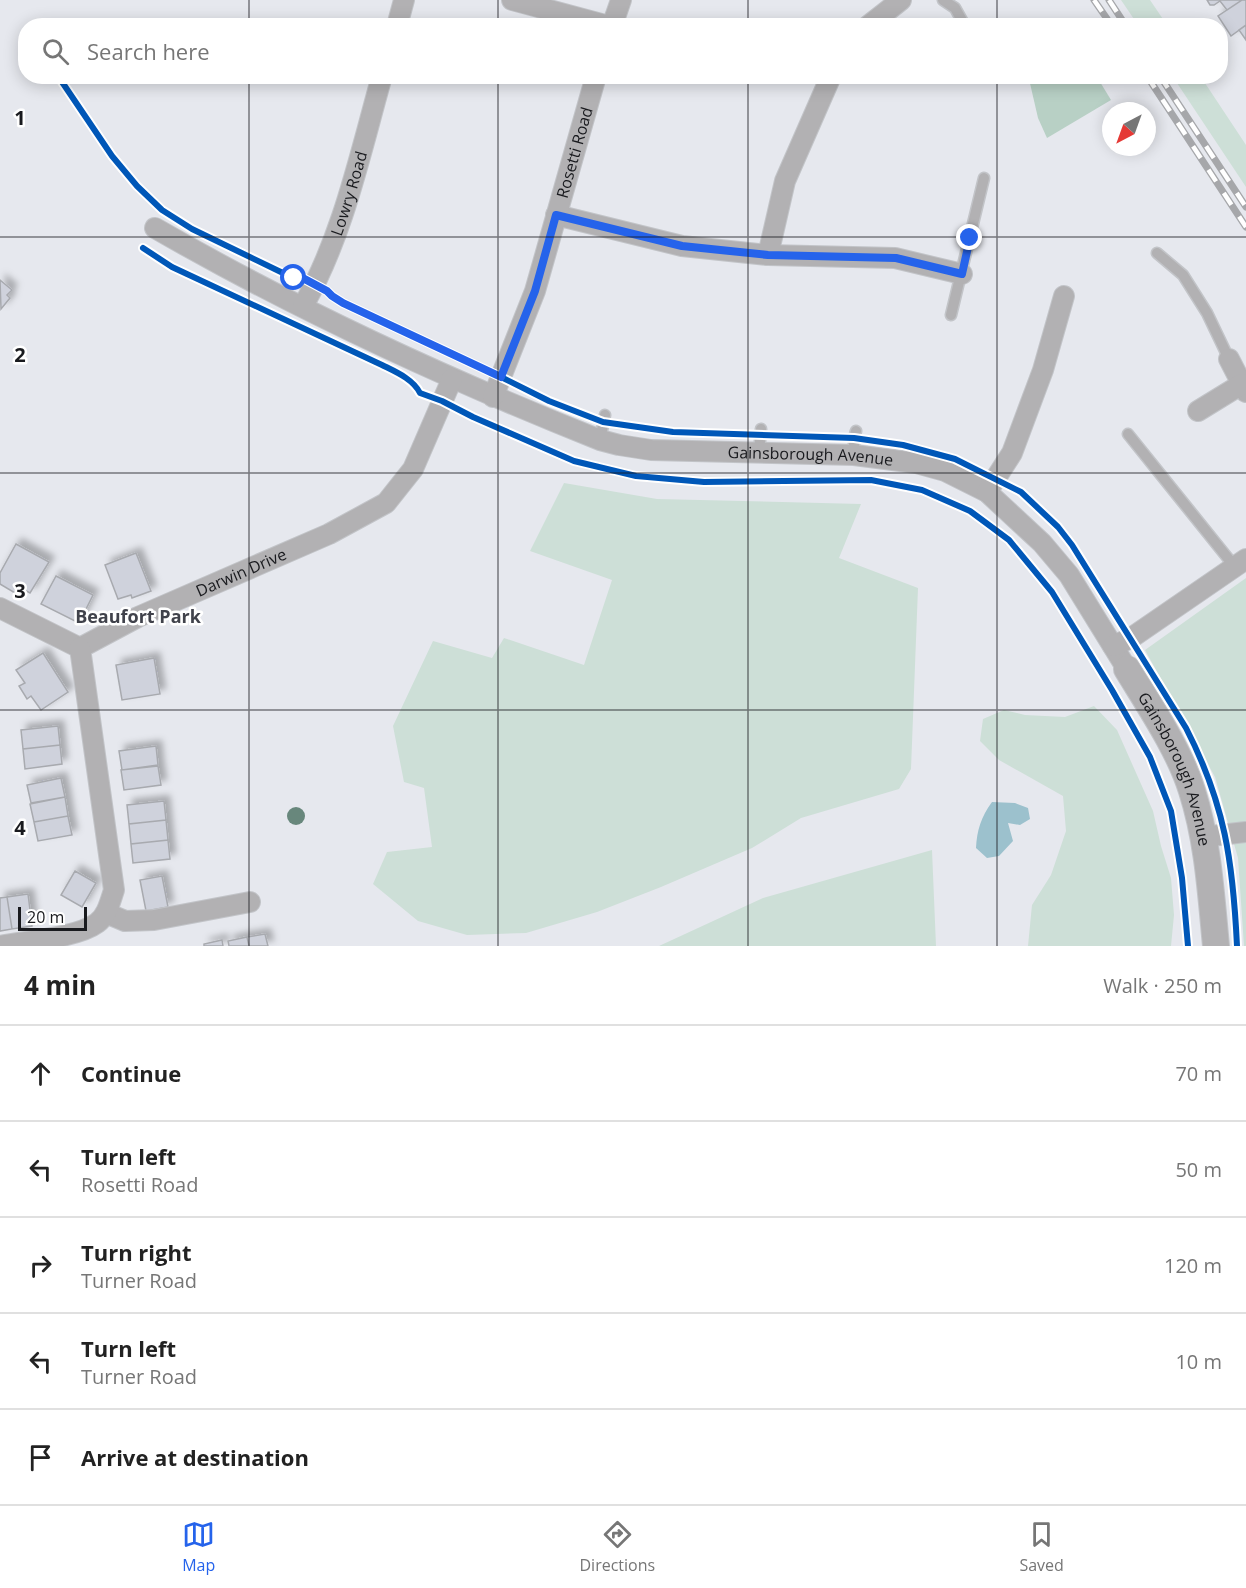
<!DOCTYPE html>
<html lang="en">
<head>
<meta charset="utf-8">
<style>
	:root { --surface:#fff; --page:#f6f6f6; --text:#222; --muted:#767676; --line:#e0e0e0; --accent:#2563eb }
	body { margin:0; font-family:"Open Sans",sans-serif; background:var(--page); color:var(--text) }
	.compass { position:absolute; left:1102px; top:102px; width:54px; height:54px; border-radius:50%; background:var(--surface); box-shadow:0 3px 15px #0003; rotate:221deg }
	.scale { position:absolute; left:18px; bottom:15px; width:69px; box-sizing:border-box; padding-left:6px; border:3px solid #191a1e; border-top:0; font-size:16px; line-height:21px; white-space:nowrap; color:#191a1e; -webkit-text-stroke:4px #fff; paint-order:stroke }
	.stop { position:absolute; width:18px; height:18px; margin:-14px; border:4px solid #2563eb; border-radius:50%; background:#fff }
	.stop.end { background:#2563eb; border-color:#fff; box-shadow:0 2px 6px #0008 }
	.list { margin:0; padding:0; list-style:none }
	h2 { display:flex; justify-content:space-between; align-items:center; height:78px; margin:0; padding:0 24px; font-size:26px }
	h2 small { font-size:20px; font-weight:400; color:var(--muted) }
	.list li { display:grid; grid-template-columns:39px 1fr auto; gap:18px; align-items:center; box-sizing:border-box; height:96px; padding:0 24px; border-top:2px solid var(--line) }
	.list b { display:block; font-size:22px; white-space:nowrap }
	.list p { margin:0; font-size:20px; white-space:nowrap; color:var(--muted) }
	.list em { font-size:20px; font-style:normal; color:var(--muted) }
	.icon { flex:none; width:33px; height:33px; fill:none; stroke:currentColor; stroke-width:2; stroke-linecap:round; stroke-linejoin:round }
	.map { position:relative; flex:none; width:1246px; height:946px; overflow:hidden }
	.search { position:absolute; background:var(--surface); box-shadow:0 3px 15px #0003; left:18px; right:18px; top:18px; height:66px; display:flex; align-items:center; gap:15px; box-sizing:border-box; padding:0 21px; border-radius:24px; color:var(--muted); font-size:22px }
	.sheet { height:558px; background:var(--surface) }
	nav { display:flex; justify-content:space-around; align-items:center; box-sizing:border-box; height:84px; border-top:2px solid var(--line); background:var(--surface); font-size:16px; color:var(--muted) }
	nav a { display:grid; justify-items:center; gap:3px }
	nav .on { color:var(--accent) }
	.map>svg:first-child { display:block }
	.green { fill:#cddfd7 }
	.forest { fill:#b8d0c5 }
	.water { fill:#9cc1cd }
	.building { fill:#cfd2dc; stroke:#a8aaaf; stroke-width:1.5; filter:url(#shadow) }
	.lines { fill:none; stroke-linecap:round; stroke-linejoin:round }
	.service-casing { stroke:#c2c4c8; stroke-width:13 }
	.minor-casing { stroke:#c2c4c8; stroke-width:22 }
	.tertiary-casing { stroke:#c2c4c8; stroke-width:28 }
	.service { stroke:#b2b1b3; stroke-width:10 }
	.minor { stroke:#b2b1b3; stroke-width:20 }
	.tertiary { stroke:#b2b1b3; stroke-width:26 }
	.rail-casing { stroke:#a6a7aa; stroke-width:7 }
	.rail { stroke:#fff; stroke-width:4.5; stroke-dasharray:14; stroke-linecap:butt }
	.cycleway-casing { stroke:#fff; stroke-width:10 }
	.cycleway { stroke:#0057b8; stroke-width:6 }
	.tree { fill:#68877c }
	.route { stroke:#2563eb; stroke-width:8 }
	.grid { fill:none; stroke:#191a1e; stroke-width:1.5; stroke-opacity:0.55 }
	.labels { text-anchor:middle; stroke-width:5; stroke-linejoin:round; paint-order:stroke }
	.street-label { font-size:16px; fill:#191a1e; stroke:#fff }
	.neighbourhood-label { font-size:18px; font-weight:bold; fill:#40424b; stroke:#fff }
	.grid-label { font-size:20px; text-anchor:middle; font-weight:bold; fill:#191a1e; stroke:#fff; stroke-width:5; stroke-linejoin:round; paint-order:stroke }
</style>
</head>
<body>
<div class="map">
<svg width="1246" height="946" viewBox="0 0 1246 946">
	<defs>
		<filter id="shadow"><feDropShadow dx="5.5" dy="-5.5" stdDeviation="3" flood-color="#0004"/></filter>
	</defs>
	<rect width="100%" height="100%" fill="#e6e8ee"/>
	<path class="green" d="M1121 0H1150L1167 25H1138Z
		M1173 77H1201L1246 145V187Z
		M564 483 657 499 861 504 839 558 918 588 911 769 899 789 801 818 752 848 661 887 597 912 526 933 467 935 418 921 373 884 387 852 432 847 424 788 404 782 393 726 433 641 492 658 504 638 584 665 612 580 530 551Z
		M1246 578V946H1244L1238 858 1215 777 1145 650Z
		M1094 706 1117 730 1153 811 1161 846 1171 878 1174 915 1171 946H1028L1032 905 1051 875 1066 831 1063 796 999 760 980 741 983 719 1004 710 1025 715 1065 717Z
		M932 850 936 946H659L763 898Z"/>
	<path class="forest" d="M1031 77H1097L1111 100 1047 138 1038 118 1029 79Z"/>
	<path class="water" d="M992 802 1015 803 1028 808 1030 819 1020 825 1008 823 1013 841 999 856 987 858 976 848C977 830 981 817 992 802Z"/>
	<path class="building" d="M1207 0H1242L1227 10 1220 1 1214 5H1210Z
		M1242 0H1246V25L1231 36 1218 16Z
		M1246 25V40L1239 30Z
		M0 280 12 290 7 295 10 298 1 309Z
		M16 544 49 562 30 593 19 587 15 593 0 584V573Z
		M136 553 151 591 132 598 131 595 118 599 105 565Z
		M56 576 93 595 79 623 41 604Z
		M43 653 68 692 41 710 31 696 27 699 19 686 25 683 16 670Z
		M154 658 160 694 122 700 116 665Z
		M58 726 60 745 23 749 21 730Z
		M60 745 62 764 25 769 23 749Z
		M156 746 158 765 122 770 119 751Z
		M158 766 161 785 124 790 121 770Z
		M61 778 65 797 31 803 27 785Z
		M65 797 68 816 34 822 30 804Z
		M164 801 166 820 129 824 127 805Z
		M68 816 72 835 38 841 34 822Z
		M166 820 168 840 131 844 129 824Z
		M168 840 170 859 133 863 131 844Z
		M75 871 96 883 82 907 61 895Z
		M162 876 168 907 146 911 140 880Z
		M28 894 32 926 12 929 7 897Z
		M7 897 12 929 0 931V898Z
		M265 934 268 946H249L247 937Z
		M247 937 249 946H229L228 941Z
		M222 940 223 946H204V944Z"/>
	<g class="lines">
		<g class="service-casing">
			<path id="service" d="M943 0 955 8 965 26
				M1157 253 1183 275 1207 313 1229 359
				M951 315 984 178
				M1128 434 1235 567
				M600 440 605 415
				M759 453 761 429
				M854 455V438L856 431"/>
		</g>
		<g class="minor-casing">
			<g id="minor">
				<path d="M512 0 609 26"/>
				<path d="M397 26 404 0"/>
				<path d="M612 26 621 0"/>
				<path d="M868 26 901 0"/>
				<path d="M556 215 682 246 768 255 895 258 962 274"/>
				<path id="s1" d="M155 228C297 310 447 379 600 440L619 445 651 450 854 455 916 463 945 471 987 492 1042 543 1069 575 1127 669"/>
				<path d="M768 255 785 181 831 76"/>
				<path id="s2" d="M303 306C343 236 360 154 382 76"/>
				<path d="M1229 359 1246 392"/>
				<path id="s3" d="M493 397 535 291 596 76"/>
				<path d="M1198 411 1242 384"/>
				<path d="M987 492 1012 453 1043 370 1064 296"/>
				<path d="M0 608 80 648"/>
				<path d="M1113 646 1131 638 1246 559"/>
				<path id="s4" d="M80 648 138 617 329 534 386 503 413 469 452 379"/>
				<path d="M1203 837 1246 832"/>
				<path d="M106 913 125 921 154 920 250 902"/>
				<path d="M0 946C25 941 77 938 97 923 107 916 110 902 114 890L80 648"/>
			</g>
		</g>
		<g class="tertiary-casing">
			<g id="tertiary">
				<path id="s5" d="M1127 669C1149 705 1180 751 1192 791 1208 841 1211 894 1216 946"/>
			</g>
		</g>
		<use href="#service" class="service"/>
		<use href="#minor" class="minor"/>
		<use href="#tertiary" class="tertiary"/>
		<g class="rail-casing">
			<path id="rail" d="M1094 0 1112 26
				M1109 0 1126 26
				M1147 76 1246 227
				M1160 76 1246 207"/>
		</g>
		<use href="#rail" class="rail"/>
		<g class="cycleway-casing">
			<path id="cycleway" d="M58 76 112 156 137 186 162 210 192 229 285 274 294 278 299 276 327 291 332 296 343 303 501 377 549 401 603 422 673 432 854 438 903 445 955 459 1021 492 1058 527 1072 545 1186 728C1225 804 1233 862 1237 946
				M143 248 172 267 382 365C396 372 413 379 420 393L442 401 473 417 574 461 636 476 704 482 871 480 922 490 970 511 1009 540 1052 592 1112 690 1150 757 1171 811 1182 878 1188 946"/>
		</g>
		<use href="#cycleway" class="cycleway"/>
	</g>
	<circle class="tree" cx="296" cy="816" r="9"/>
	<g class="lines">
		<path class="route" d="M294 278 299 276 327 291 332 296 343 303 501 377 535 291 556 215 682 246 768 255 896 258 962 274 970 238"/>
	</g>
	<path class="grid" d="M249 0V26M498 0V26M748 0V26M997 0V26M249 76V946M498 76V946M748 76V946M997 76V946M0 237H1246M0 473H1246M0 710H1246"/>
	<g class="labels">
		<g class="street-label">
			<text dy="6" stroke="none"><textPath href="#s3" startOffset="258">Rosetti Road</textPath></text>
			<text dy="6" stroke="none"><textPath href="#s2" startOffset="122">Lowry Road</textPath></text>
			<text dy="6" stroke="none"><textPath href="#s1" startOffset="705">Gainsborough Avenue</textPath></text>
			<text dy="6" stroke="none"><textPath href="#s4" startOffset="178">Darwin Drive</textPath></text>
			<text dy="6" stroke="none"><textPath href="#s5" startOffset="112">Gainsborough Avenue</textPath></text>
		</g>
		<g class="neighbourhood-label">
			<text x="138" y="623">Beaufort Park</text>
		</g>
	</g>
	<g class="grid-label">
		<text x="20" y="125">1</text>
		<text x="20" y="362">2</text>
		<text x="20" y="598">3</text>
		<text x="20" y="835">4</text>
	</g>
</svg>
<svg class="compass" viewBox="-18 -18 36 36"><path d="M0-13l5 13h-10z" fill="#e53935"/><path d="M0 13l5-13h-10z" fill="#767676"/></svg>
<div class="scale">20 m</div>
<div class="stop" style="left:294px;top:278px"></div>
<div class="stop end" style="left:970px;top:238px"></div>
<div class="search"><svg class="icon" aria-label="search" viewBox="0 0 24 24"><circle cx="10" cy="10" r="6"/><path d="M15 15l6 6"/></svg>Search here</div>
</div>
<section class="sheet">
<h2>4 min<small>Walk · 250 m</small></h2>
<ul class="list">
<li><svg class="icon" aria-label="ahead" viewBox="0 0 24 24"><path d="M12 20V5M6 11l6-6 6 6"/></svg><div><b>Continue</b></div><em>70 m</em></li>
<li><svg class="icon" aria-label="left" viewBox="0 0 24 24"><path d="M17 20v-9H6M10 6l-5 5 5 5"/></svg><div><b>Turn left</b><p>Rosetti Road</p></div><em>50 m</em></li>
<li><svg class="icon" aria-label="right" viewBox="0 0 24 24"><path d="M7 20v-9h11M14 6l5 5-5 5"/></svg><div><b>Turn right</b><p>Turner Road</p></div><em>120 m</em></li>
<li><svg class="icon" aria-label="left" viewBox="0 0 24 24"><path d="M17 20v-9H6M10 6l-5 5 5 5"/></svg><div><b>Turn left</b><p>Turner Road</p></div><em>10 m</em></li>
<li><svg class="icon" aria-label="arrive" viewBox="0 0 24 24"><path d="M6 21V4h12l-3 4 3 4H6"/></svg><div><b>Arrive at destination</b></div></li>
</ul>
</section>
<nav>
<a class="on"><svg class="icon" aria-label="map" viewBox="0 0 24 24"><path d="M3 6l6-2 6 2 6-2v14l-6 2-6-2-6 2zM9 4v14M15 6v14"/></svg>Map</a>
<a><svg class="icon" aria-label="directions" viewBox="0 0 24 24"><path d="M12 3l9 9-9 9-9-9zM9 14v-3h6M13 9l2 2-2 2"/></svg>Directions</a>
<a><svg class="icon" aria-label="saved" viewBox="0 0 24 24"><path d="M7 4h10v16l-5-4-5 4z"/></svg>Saved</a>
</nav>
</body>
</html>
